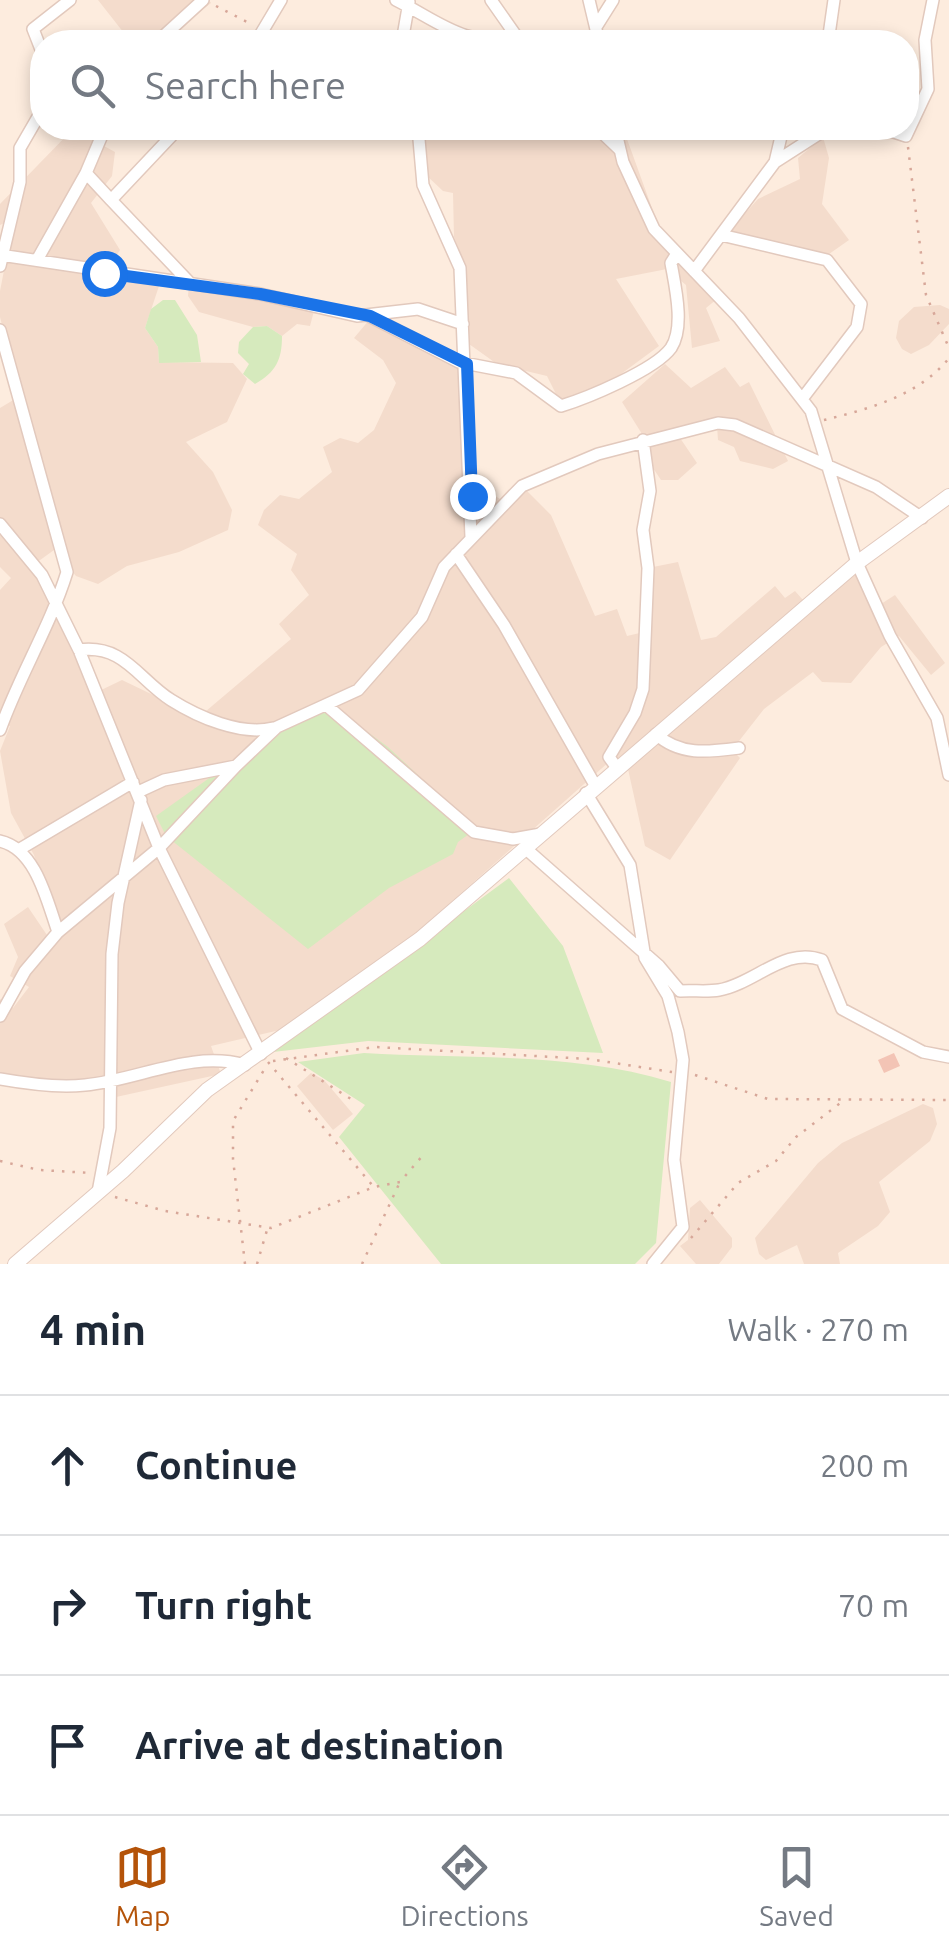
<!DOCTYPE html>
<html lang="en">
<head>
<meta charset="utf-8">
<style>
	:root { --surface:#fff; --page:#f2f2f3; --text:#1f2937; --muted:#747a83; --line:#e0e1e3; --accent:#b45309 }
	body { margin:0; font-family:Ubuntu,sans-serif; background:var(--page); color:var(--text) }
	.stop { position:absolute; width:30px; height:30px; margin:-22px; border:8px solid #1a73e8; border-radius:50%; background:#fff }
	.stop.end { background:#1a73e8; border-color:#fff; box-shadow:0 2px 10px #0008 }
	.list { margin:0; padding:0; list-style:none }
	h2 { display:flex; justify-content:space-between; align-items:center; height:130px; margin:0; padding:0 40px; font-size:42px }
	h2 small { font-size:32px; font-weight:400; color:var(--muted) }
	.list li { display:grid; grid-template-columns:65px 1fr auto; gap:30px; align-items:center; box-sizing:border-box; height:140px; padding:0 40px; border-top:2px solid var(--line) }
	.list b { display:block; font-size:38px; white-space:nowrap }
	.list em { font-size:32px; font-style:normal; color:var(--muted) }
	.icon { flex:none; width:55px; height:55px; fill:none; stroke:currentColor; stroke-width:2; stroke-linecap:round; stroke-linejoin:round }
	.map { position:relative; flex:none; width:949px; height:1264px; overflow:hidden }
	.search { position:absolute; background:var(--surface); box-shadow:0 5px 15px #0003; left:30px; right:30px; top:30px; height:110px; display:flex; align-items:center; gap:25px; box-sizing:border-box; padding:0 35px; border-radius:40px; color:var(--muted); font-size:38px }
	.sheet { height:550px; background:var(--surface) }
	nav { display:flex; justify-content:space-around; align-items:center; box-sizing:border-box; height:140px; border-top:2px solid var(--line); background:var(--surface); font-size:28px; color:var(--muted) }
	nav a { display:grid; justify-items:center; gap:5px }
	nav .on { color:var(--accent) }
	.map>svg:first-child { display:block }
	.residential { fill:#f4dccc }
	.green { fill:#d6eabd }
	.building { fill:#f3c4b5 }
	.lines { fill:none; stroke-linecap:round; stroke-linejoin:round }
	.minor-casing { stroke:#e2c9bd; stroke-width:14 }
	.tertiary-casing { stroke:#e2c9bd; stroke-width:16 }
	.path { stroke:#d7a799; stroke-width:2.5; stroke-dasharray:2.5 8; stroke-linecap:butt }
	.minor { stroke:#fff; stroke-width:11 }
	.tertiary { stroke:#fff; stroke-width:14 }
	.route { stroke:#1a73e8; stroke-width:12 }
</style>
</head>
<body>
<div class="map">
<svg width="949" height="1264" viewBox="0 0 949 1264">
	<rect width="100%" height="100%" fill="#fdecde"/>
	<path class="residential" d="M98 0H209L211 3 161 42H131Z
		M74 128H143L136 140 112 129 104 146 115 152 112 176 91 203 120 250 105 273 161 280 145 328 158 347 159 362 233 363 247 379 227 422 186 442 213 472 232 510 228 530 179 552 127 566 98 584 76 576 54 550 36 563 95 693 122 680 199 717 291 639 279 624 309 595 291 570 297 554 258 525 264 510 280 495 299 499 332 472 323 447 340 438 358 443 374 430 396 383 383 360 354 338 370 319 470 367 471 442 476 485 507 503 523 487 551 515 595 616 617 609 627 636 644 632 648 568 678 562 701 640 716 637 775 586 785 598 795 591 811 609 860 565 881 604 895 595 945 663 931 675 899 636 881 647 851 683 822 682 813 672 764 709 732 750 740 758 670 860 645 846 626 760 610 761 406 942 280 1030 211 1046 221 1074 116 1097 117 1078 75 1086 0 1078V999L13 1008 29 987 10 976 18 957 4 924 28 907 49 938 57 924 34 855 11 813 0 751 10 726 0 725V590L11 578 0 567V408L20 396 0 317V291L14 219 0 225V204Z
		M430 128H623L661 233 717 299 706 308 720 341 692 348 686 285 667 269 616 279 659 346 602 388 560 402 547 376 497 364 469 344 466 267 454 237 453 193 443 191 426 175 419 131Z
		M823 137 829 158 822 204 849 240 822 259 725 236 758 199 800 179 798 158Z
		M189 284 315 307 310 326 297 324 282 336 267 326 253 327 199 312 188 296Z
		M940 305 949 309V324L929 345 911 354 902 349 896 338 899 321 914 307Z
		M665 364 691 388 725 367 740 387 749 382 788 461 773 469 740 461 734 447 718 440 717 426 678 435 697 463 678 480H661L649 462 647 442 622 402Z
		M311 1073 324 1080 353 1114 333 1130 297 1086Z
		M923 1104 933 1108 937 1124 930 1141 879 1182 890 1212 878 1226 838 1253 840 1264H804L797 1245 766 1260 759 1254 755 1238 818 1163 842 1143Z
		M700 1200 732 1238V1247L719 1264H696L680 1246 688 1240 690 1208Z"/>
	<path class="green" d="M163 300H175L197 335 201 362 159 363 158 347 145 328 151 309Z
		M267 326 282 336C282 360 276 372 255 384L243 374 249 364 238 353 239 342 253 327Z
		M331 705 388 747 476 829 458 842 453 854 389 888 308 949 166 836 156 816 278 729Z
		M509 878 563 946 603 1053 368 1041 273 1052Z
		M364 1053C464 1059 574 1052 671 1082L656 1243 635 1264H441L339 1137 365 1105 298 1062Z"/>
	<path class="building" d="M894 1053 900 1066 884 1073 878 1060Z"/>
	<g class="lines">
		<g class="minor-casing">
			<path id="minor" d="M396 0C441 23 464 47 517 38
				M491 0 519 40
				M589 0 599 42
				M596 27 613 0
				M157 42 203 0
				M256 42 281 0
				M402 42 409 2
				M828 42 834 0
				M42 52 33 29 70 0
				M179 128 111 200 189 282
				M418 128 423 185 460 268 471 537
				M597 128 619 149
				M615 128 623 162 654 229 739 318 811 411 857 563 890 636 937 718 949 775
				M882 128 906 136 928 89 925 40 933 0
				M775 162 783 128
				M86 173 111 200
				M721 235 827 260 861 304 857 327 802 399
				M0 255 260 294 357 316 418 309 463 324
				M37 260 86 173 105 128
				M0 266 20 182V148L42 110
				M694 271 775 162 828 128
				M371 317 459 362 516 373 561 406C587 398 655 370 671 348 685 327 675 286 671 263L676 255
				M0 330 67 572C50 627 19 676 0 730
				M0 524 42 575 79 650 159 848 261 1054
				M456 554 504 625 595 785
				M79 650C124 644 138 679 171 700 198 717 241 736 273 728
				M326 705 474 832 513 839 541 834
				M656 734C680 756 708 752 739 748
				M617 768 609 757 635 713 643 689 648 568 643 530 650 491 643 440
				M138 792 164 780 236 766 277 727 358 690 422 617 444 567 522 486 598 454 718 423 735 425 876 487 922 518
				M586 793 630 865 645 958 668 996 678 1032 683 1060 674 1160 683 1227 653 1264
				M0 841C36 849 47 901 58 932
				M525 848 659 966 680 991C692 990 707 992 719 990 756 983 785 946 822 960L842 1009 923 1052 949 1057
				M20 849 133 782
				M0 1016 25 971 58 932 159 848 236 766
				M0 1079C28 1084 57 1088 85 1085 139 1080 191 1050 245 1065
				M98 1192 110 1128 112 954 118 903 141 800"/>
		</g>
		<g class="tertiary-casing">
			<path id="tertiary" d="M15 1264 123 1171 207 1090 420 939 857 563 949 496"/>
		</g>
		<path class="path" d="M216 6 253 25
			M273 36 285 42
			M908 147 926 295 949 348
			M824 420C869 409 920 395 949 358
			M286 1058 351 1099
			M273 1061 375 1047 589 1059 672 1072
			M268 1062 373 1186
			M695 1075 768 1099 949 1100
			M0 1161 39 1170 92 1173
			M115 1197 165 1211 271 1228 374 1187 400 1182 424 1154
			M691 1238 738 1183 776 1161 796 1137 843 1101
			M245 1264 233 1159V1121L267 1065
			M257 1264 267 1230
			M362 1264 399 1184"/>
		<use href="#minor" class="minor"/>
		<use href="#tertiary" class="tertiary"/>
	</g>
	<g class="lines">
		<path class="route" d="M104 273 260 294 370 316 467 364 472 496"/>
	</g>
</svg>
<div class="stop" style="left:104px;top:273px"></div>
<div class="stop end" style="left:472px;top:496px"></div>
<div class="search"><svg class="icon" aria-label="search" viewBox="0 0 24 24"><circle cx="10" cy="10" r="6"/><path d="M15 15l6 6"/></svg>Search here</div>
</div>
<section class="sheet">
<h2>4 min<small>Walk · 270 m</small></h2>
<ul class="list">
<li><svg class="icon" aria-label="ahead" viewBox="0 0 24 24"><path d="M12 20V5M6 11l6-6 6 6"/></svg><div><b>Continue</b></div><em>200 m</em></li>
<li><svg class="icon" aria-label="right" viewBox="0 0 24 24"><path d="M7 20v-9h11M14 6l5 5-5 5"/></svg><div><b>Turn right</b></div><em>70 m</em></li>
<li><svg class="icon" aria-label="arrive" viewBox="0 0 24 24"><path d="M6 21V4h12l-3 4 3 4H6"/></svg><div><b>Arrive at destination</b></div></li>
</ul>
</section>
<nav>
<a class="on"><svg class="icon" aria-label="map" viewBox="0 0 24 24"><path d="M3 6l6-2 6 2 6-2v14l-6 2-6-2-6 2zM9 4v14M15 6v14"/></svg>Map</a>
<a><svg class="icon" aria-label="directions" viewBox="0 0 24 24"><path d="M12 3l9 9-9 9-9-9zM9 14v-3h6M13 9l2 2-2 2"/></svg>Directions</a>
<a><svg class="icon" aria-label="saved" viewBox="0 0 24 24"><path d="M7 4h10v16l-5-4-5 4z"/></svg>Saved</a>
</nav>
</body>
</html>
